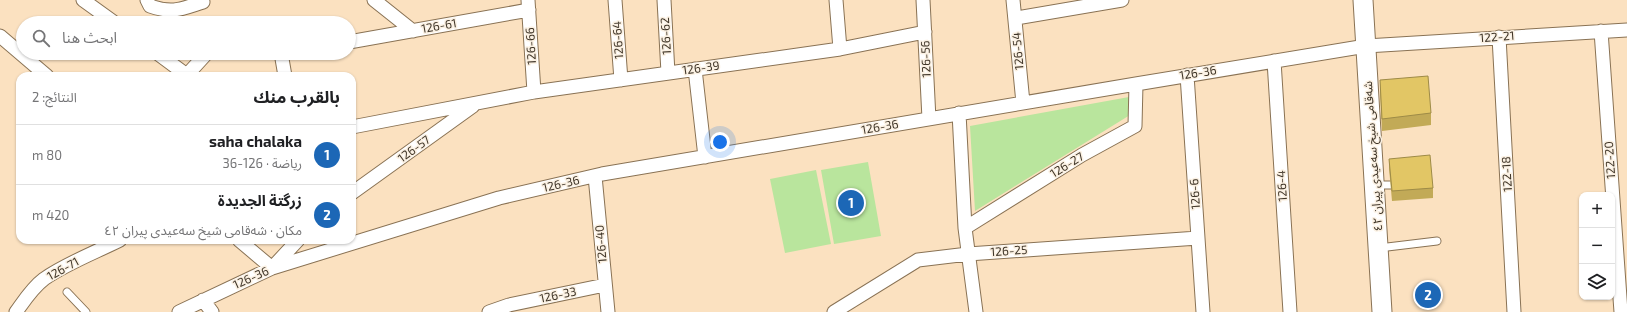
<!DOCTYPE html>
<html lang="ar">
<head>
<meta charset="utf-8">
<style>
	:root { --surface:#fff; --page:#f6f6f6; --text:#202124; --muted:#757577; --line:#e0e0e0; --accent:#1c67b6 }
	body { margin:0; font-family:"Exo 2","Noto Sans Arabic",sans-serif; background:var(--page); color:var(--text); direction:rtl }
	.controls { position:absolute; right:12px; bottom:12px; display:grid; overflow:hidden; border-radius:8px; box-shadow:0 1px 3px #0004 }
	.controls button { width:36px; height:36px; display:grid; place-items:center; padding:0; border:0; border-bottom:1px solid var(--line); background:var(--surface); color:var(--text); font:20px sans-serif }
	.you { position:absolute; left:720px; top:142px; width:14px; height:14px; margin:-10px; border:3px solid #fff; border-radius:50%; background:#1a73e8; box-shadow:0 0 0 6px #1a73e833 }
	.badge { display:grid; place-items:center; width:26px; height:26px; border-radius:50%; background:var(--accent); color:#fff; font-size:13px; font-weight:700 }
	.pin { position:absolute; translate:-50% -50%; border:2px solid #fff; box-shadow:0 1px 4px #0006 }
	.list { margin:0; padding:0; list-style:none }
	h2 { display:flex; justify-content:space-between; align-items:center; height:52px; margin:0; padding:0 16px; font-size:17px }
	h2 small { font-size:13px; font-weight:400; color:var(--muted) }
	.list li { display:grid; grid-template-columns:26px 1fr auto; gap:12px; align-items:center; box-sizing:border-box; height:60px; padding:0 16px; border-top:1px solid var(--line) }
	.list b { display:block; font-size:15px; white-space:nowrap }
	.list p { margin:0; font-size:13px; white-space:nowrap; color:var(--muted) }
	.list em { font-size:13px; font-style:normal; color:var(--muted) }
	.icon { flex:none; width:22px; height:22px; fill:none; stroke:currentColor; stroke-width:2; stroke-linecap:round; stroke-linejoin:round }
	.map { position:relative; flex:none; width:1627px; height:312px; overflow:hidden; direction:ltr }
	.search { position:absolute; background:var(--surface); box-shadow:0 1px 3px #0004; left:16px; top:16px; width:340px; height:44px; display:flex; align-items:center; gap:10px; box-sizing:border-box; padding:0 14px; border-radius:22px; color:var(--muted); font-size:15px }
	.panel { position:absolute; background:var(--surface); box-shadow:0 1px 3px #0004; left:16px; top:72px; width:340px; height:172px; border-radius:12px; direction:rtl }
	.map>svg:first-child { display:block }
	.green { fill:#b9e59d }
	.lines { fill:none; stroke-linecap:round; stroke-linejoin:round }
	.lane-casing { stroke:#897254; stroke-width:9 }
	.street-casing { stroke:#897254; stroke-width:15 }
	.secondary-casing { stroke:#897254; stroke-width:21 }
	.lane { stroke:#fff; stroke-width:7 }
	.street { stroke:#fff; stroke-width:13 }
	.secondary { stroke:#fff; stroke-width:19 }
	.wall { fill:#c2aa57 }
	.building { fill:#e2c665; stroke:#9e8b47 }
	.labels { text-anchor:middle; stroke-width:3; stroke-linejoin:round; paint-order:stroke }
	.street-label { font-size:12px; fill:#3f3528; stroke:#fbf1e3 }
</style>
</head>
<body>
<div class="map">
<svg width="1627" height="312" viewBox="0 0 1627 312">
	<rect width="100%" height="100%" fill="#fbe1c0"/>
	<path class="green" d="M1129 97 1130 115 975 211 970 126Z
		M868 162 881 236 834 244 821 170Z
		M816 170 831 244 785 253 770 179Z"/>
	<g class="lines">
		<g class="lane-casing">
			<path id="lane" d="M1375 185H1401
				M1379 248 1437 241
				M67 292 86 312"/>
		</g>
		<g class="street-casing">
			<path id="street" d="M83 0 115 23
				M147 0 150 6C173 14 181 9 203 2
				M374 0 413 31
				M528 0 534 92
				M615 0 621 80
				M664 0 668 73
				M836 0 840 49
				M923 0 929 119
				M1013 0 1023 103
				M1016 18 1122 0
				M1601 31 1621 312
				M0 36 47 76
				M1499 37 1514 312
				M349 42 529 10
				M157 53 188 76
				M281 53 285 76
				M1274 61 1290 312
				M695 69 705 157
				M1187 75 1203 312
				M186 76 207 53
				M959 113 965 228 976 312
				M352 127 534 92 840 49 925 32
				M595 176 608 312
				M352 193 473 106
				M965 228 1082 155 1135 126 1136 84
				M239 240 272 268 298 240
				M203 300 212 312
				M16 312C24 301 32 288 44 279 65 264 96 252 120 240
				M179 312 272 268 499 198 602 174 1136 84 1366 46 1627 30
				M489 312 509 305 605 285
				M834 312 918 260 968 254 1198 238"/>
		</g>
		<g class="secondary-casing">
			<path id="secondary" d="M1363 0 1382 312"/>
		</g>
		<use href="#lane" class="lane"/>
		<use href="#street" class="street"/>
		<use href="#secondary" class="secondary"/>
	</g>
	<path class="wall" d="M1380 80 1431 113V125L1382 131 1380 92Z
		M1389 159 1433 188V198L1392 201 1389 168Z"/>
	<path class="building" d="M1428 76 1431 113 1382 119 1380 80Z
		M1430 155 1433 188 1392 191 1389 159Z"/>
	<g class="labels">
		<g class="street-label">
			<text transform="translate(439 26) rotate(-10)" y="4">126-61</text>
			<text transform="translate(666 36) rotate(-93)" y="4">126-62</text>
			<text transform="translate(1497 37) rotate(-4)" y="4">122-21</text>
			<text transform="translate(618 40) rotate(-94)" y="4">126-64</text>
			<text transform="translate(531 46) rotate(-93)" y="4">126-66</text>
			<text transform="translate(1018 51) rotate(-95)" y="4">126-54</text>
			<text transform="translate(926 59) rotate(-92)" y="4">126-56</text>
			<text transform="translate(701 68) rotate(-8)" y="4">126-39</text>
			<text transform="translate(1198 73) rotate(-9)" y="4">126-36</text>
			<text transform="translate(880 127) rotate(-10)" y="4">126-36</text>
			<text transform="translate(414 149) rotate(-36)" y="4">126-57</text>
			<text transform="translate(1373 156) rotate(-94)" y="4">شەقامی شیخ سەعیدی پیران ٤٢</text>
			<text transform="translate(1610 160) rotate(-94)" y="4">122-20</text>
			<text transform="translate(1067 165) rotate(-32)" y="4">126-27</text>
			<text transform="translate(1507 174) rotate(-93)" y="4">122-18</text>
			<text transform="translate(561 184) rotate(-13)" y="4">126-36</text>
			<text transform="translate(1282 186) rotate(-94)" y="4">126-4</text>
			<text transform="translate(1195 194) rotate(-94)" y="4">126-6</text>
			<text transform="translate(601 244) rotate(-95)" y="4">126-40</text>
			<text transform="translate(1009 251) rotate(-4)" y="4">126-25</text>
			<text transform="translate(63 269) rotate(-29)" y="4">126-71</text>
			<text transform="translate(251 278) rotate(-24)" y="4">126-36</text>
			<text transform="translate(558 295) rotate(-12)" y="4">126-33</text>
		</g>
	</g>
</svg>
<div class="controls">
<button>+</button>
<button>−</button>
<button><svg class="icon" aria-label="layers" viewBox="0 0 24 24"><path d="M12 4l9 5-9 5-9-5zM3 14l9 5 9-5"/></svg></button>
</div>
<div class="you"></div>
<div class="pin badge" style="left:851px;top:203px">1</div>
<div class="pin badge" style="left:1428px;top:295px">2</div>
<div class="search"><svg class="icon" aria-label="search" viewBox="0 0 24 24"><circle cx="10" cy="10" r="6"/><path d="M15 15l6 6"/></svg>ابحث هنا</div>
<section class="panel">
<h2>بالقرب منك<small>النتائج: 2</small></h2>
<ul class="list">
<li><span class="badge">1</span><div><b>saha chalaka</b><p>رياضة · 126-36</p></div><em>80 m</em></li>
<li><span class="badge">2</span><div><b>زرگتة الجديدة</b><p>مكان · شەقامی شیخ سەعیدی پیران ٤٢</p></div><em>420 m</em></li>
</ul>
</section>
</div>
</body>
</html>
